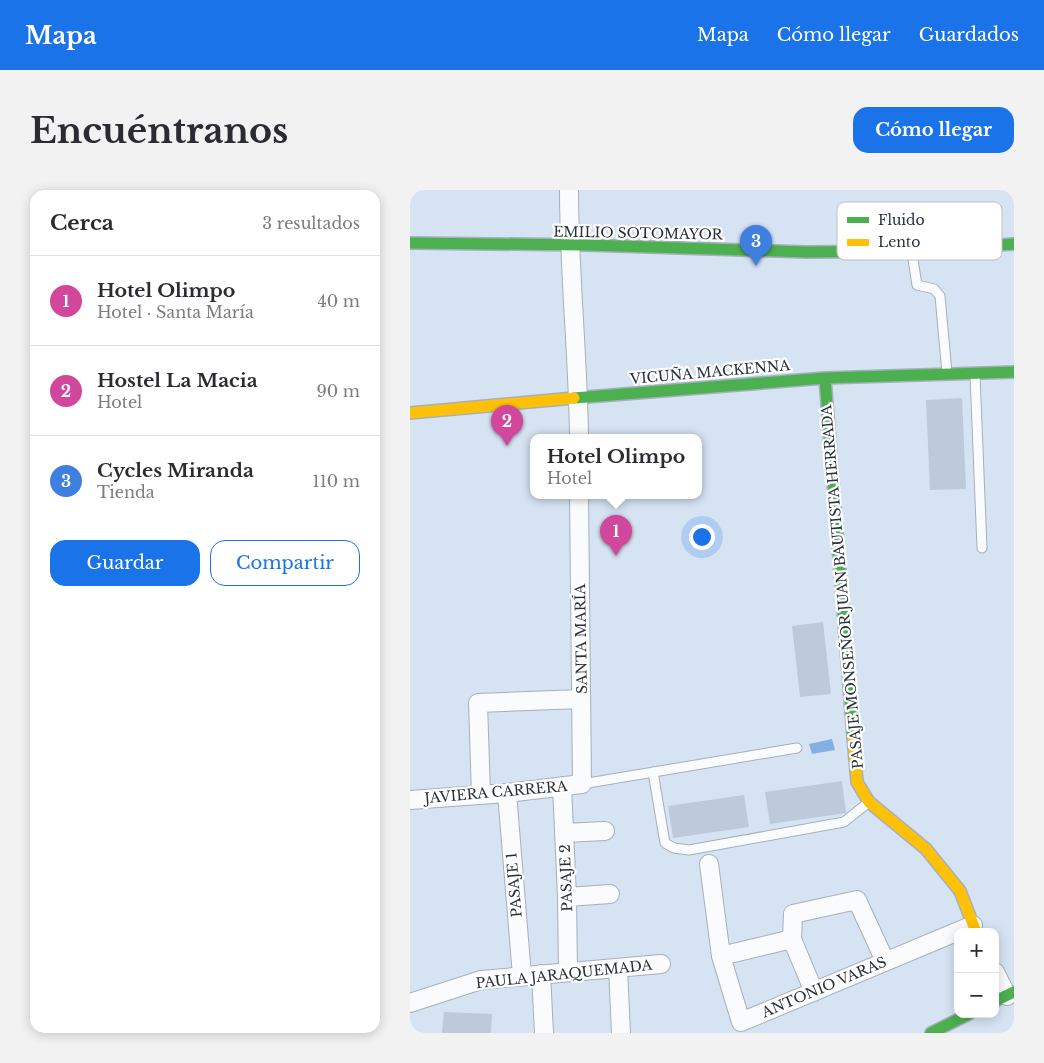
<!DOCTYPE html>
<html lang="es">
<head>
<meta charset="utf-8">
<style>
	:root { --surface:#fff; --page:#f2f2f3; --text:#2b2b33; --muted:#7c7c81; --line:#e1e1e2; --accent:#1a73e8 }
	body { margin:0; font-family:"Libre Baskerville",serif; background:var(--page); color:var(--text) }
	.controls { position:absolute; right:15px; bottom:15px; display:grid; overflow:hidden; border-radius:10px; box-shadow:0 2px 12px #0003 }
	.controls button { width:45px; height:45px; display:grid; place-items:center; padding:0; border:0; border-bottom:1px solid var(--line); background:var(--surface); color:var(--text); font:25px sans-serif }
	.you { position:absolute; left:291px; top:346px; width:18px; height:18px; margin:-12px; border:4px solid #fff; border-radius:50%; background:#1a73e8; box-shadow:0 0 0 8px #1a73e833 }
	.badge { display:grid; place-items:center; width:32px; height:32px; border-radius:50%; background:var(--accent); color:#fff; font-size:16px; font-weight:700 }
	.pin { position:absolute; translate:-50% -41px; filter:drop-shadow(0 1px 2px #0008) }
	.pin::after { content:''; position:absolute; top:26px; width:18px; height:15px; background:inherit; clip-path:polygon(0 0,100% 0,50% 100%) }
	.popup { position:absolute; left:120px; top:244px; width:172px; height:65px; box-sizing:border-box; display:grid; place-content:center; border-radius:10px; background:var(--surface); filter:drop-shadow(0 1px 4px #0005); font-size:16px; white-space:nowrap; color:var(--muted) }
	.popup b { font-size:19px; color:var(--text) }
	.popup::after { content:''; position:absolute; left:50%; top:100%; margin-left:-10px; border:10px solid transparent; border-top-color:var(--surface) }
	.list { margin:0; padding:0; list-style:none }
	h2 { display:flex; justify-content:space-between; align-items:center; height:65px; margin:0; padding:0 20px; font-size:21px }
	h2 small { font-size:16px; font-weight:400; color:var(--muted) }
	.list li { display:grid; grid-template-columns:32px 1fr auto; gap:15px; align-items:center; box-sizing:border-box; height:90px; padding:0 20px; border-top:1px solid var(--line) }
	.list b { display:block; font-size:19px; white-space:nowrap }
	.list p { margin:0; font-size:16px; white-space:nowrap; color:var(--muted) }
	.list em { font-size:16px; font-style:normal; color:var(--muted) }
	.actions { display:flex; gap:10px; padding:15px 20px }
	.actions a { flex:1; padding:11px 0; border:1px solid var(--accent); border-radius:15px; text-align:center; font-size:18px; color:var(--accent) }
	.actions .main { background:var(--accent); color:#fff }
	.map { position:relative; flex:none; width:604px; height:843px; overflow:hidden; border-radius:15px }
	header { display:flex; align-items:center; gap:30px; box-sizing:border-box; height:70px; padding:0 25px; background:var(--accent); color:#fff }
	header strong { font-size:24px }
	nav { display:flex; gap:28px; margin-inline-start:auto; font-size:18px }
	.intro { display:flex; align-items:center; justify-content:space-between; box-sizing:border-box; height:120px; padding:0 30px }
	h1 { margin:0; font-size:35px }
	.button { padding:12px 22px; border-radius:15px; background:var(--accent); color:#fff; font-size:18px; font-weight:700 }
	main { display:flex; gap:30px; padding:0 30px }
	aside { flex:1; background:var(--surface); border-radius:15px; box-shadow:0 2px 12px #0003 }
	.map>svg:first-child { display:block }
	.water { fill:#83afe2 }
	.building { fill:#bccadb }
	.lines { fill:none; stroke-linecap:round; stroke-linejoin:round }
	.lane-casing { stroke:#a6b0bc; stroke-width:11 }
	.street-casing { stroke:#a6b0bc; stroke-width:20 }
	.fast-casing { stroke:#a6b0bc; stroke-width:14 }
	.slow-casing { stroke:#a6b0bc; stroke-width:14 }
	.lane { stroke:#f9fbfd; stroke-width:9 }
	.street { stroke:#f9fbfd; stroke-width:18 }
	.fast { stroke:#4caf50; stroke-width:11 }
	.slow { stroke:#ffc107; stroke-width:11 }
	.labels { text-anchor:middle; stroke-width:4.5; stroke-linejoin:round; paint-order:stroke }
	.street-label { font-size:14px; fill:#27313c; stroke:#fff }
	.key { fill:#fff; stroke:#bec1c4; stroke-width:1 }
	.key-label { font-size:14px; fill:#27313c }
</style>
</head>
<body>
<header>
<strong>Mapa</strong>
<nav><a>Mapa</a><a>Cómo llegar</a><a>Guardados</a></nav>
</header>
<div class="intro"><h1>Encuéntranos</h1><a class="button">Cómo llegar</a></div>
<main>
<aside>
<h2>Cerca<small>3 resultados</small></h2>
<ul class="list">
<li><span class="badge" style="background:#d1479c">1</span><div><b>Hotel Olimpo</b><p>Hotel · Santa María</p></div><em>40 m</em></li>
<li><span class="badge" style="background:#d1479c">2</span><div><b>Hostel La Macia</b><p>Hotel</p></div><em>90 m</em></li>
<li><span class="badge" style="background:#3f7fe0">3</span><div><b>Cycles Miranda</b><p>Tienda</p></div><em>110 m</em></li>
</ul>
<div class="actions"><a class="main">Guardar</a><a>Compartir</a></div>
</aside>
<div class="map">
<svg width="604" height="843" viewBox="0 0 604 843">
	<rect width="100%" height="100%" fill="#d6e3f3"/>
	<path class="water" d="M422 549 425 560 402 564 399 554Z"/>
	<path class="building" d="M552 208 556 299 520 300 516 210Z
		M413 432 421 504 390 507 382 436Z
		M432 591 436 623 360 634 355 602Z
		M334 605 339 637 263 648 258 616Z
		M34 822 82 824 81 843H32Z"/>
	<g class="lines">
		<g class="lane-casing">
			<path id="lane" d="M502 63 507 95 524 99 530 106 537 183
				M565 185 572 358
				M243 582 255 653 264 658 279 660 434 632 459 612
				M172 594 387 558"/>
		</g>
		<g class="street-casing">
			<path id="street" d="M159 0C159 83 168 165 169 247
				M152 596 157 707 158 781
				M97 603 112 786
				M71 605 68 513 171 509
				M0 610 97 603 172 594 169 305
				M154 643 195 641
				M299 674 311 766 331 832 563 735
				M157 707 200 704
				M382 749 404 802
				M311 766 382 749 383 724 447 710 475 771
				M208 778 211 843
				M585 782 597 806
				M131 784 134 843
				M0 813 71 790 251 774"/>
		</g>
		<g class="fast-casing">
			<path id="fast" d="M0 53 176 55 396 62 502 61 604 54
				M415 188 443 547
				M164 208 415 188 604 182
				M585 811 604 802
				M521 843 559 824"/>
		</g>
		<g class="slow-casing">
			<path id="slow" d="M0 223 164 208
				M443 547 447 592 459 612 516 659 550 701 566 742"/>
		</g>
		<use href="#lane" class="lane"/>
		<use href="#street" class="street"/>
		<use href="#fast" class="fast"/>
		<use href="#slow" class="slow"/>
	</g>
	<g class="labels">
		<g class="street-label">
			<text transform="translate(228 43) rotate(1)" y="5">EMILIO SOTOMAYOR</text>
			<text transform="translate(300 182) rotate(-5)" y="5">VICUÑA MACKENNA</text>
			<text transform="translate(432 397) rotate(-95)" y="5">PASAJE MONSEÑOR JUAN BAUTISTA HERRADA</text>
			<text transform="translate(171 449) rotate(-91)" y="5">SANTA MARÍA</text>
			<text transform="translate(86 602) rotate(-5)" y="5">JAVIERA CARRERA</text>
			<text transform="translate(156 688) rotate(-92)" y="5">PASAJE 2</text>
			<text transform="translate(104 695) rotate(-95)" y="5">PASAJE 1</text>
			<text transform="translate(154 784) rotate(-6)" y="5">PAULA JARAQUEMADA</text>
			<text transform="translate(414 797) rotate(-23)" y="5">ANTONIO VARAS</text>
		</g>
	</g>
	<rect x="427" y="12" width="165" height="58" rx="8" class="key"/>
	<rect x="437" y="27" width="22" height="6" fill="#4caf50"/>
	<rect x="437" y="49" width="22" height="7" fill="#ffc107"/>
	<g class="key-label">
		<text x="468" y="35">Fluido</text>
		<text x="468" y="57">Lento</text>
	</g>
</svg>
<div class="controls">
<button>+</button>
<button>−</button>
</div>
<div class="you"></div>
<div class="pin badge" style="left:206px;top:366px;background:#d1479c">1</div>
<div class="popup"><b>Hotel Olimpo</b>Hotel</div>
<div class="pin badge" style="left:97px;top:256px;background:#d1479c">2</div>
<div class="pin badge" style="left:346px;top:76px;background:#3f7fe0">3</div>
</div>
</main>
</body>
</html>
